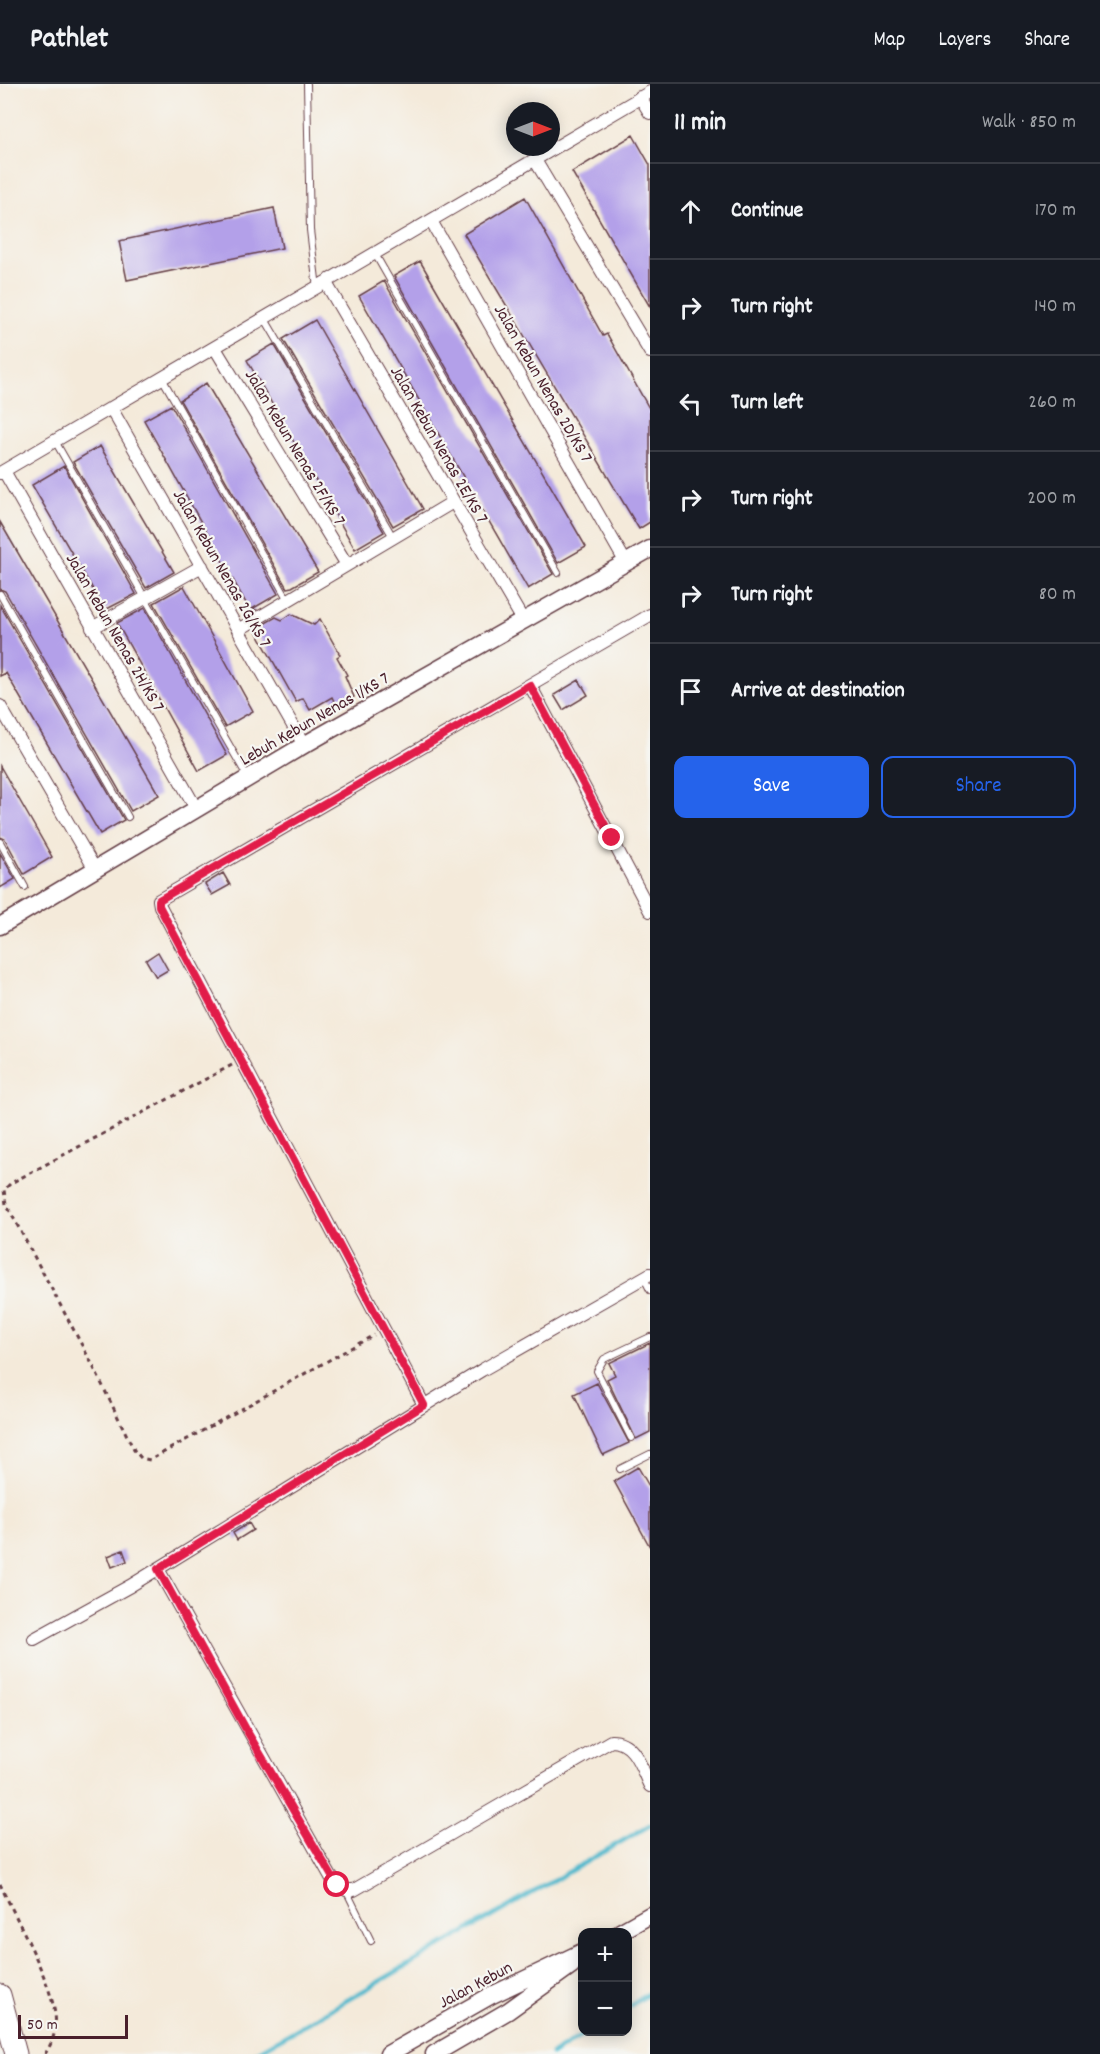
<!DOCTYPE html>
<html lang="en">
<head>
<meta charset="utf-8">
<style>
	:root { --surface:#171b24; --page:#242831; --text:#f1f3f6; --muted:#9ea1a6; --line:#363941; --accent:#2563eb }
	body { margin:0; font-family:Dekko,sans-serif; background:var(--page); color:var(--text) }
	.controls { position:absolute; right:18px; bottom:18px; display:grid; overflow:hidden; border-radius:12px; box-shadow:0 3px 15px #0003 }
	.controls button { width:54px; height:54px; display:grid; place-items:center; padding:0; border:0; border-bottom:2px solid var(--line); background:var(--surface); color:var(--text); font:30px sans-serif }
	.compass { position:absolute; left:506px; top:18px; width:54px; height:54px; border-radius:50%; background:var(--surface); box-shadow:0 3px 15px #0003; rotate:90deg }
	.scale { position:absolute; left:18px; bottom:15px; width:110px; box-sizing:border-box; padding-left:6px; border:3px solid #4a1f2b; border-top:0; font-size:16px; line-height:21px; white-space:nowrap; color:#4a1f2b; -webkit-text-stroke:4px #f6f6f2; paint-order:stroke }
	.stop { position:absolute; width:18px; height:18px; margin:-14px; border:4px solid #e11d48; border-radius:50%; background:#fff }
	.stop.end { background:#e11d48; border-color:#fff; box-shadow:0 2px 6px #0008 }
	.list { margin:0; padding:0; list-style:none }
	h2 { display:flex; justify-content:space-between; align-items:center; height:78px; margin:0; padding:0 24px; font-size:26px }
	h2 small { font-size:20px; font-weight:400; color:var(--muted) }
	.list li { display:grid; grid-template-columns:39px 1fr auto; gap:18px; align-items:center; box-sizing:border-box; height:96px; padding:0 24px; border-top:2px solid var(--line) }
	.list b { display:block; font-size:22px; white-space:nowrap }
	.list em { font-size:20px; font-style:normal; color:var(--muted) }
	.actions { display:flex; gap:12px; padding:18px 24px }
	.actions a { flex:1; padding:14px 0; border:2px solid var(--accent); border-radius:12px; text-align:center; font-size:21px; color:var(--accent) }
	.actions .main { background:var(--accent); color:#fff }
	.icon { flex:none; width:33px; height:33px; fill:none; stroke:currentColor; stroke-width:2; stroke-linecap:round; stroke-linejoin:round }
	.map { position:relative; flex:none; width:650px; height:1970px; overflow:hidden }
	header { display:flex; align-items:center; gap:36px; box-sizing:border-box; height:84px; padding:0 30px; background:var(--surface); border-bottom:2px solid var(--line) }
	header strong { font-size:28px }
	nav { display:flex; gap:33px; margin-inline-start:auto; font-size:21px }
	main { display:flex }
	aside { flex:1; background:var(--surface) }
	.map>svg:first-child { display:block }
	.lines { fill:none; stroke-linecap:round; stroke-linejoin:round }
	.stream { stroke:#50b9cd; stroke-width:4.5 }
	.building { fill:#b3a0e9 }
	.lane-casing { stroke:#643d45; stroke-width:8 }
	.street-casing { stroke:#643d45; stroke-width:14 }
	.secondary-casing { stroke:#643d45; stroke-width:19 }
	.highway-casing { stroke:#643d45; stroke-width:23 }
	.path { stroke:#643d45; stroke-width:3; stroke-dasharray:4.5 4.5; stroke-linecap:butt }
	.lane { stroke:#fff; stroke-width:6 }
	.street { stroke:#fff; stroke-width:12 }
	.secondary { stroke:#fff; stroke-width:16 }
	.highway { stroke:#fff; stroke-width:21 }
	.route { stroke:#e11d48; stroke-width:8 }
	.labels { text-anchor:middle; stroke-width:4.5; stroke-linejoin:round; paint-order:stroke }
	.street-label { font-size:18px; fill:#4a1f2b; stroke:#f6f6f2 }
</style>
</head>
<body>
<header>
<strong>Pathlet</strong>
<nav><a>Map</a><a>Layers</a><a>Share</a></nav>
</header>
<main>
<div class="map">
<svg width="650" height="1970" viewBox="0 0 650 1970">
	<rect width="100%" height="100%" fill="#f6f6f2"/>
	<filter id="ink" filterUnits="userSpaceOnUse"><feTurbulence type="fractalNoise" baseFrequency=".0167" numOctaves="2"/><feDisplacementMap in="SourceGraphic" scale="12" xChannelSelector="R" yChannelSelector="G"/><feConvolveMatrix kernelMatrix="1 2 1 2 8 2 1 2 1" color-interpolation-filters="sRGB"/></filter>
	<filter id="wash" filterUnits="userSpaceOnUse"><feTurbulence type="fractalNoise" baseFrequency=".008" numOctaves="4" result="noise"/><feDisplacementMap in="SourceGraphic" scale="24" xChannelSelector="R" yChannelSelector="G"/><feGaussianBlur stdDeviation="1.35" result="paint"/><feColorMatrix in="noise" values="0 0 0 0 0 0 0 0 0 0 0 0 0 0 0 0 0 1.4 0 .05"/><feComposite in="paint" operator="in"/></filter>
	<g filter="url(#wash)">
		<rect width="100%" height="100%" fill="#f4eada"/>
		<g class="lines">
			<path class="stream" d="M628 1923 650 1909
				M254 1970 650 1741
				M552 1970 588 1948"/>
		</g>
		<g id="blocks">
			<path class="building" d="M633 51 650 81V223L572 88Z
				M525 113 603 252 607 250 650 326V438L639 445 464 150Z
				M274 124 282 164 127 196 119 157Z
				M420 177 586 463 558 479 394 192Z
				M384 197 553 490 528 505 359 212Z
				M315 236 423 425 393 442 283 255Z
				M274 260 384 448 355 465 247 276Z
				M206 299 318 488 292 503 287 504 180 316Z
				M171 321 278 510 252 525 256 526 251 528 144 336Z
				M100 362 174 488 146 504 73 378Z
				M64 382 136 510 105 526 32 401Z
				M0 438 159 711 131 727 5 507 0 505Z
				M184 502 253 627 225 643 154 519Z
				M0 521 124 736 100 750 6 589 0 592Z
				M145 524 227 671 199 687 117 539Z
				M291 530 314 541 320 535 340 571 337 573 347 591 345 592 354 613 337 623 332 613 310 626 303 614 296 618 255 545 276 533 282 536Z
				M579 596 588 611 563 626 554 611Z
				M0 682 52 773 24 790 5 755 0 753Z
				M0 769 15 795 0 804Z
				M223 789 230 801 212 811 205 800Z
				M158 868 168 886 156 893 146 876Z
				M650 1259V1348L636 1355 607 1295 615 1291 609 1279Z
				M597 1299 629 1359 603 1371 574 1310Z
				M638 1383 650 1404V1463L614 1397Z
				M249 1439 253 1446 237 1456 233 1449Z
				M123 1466 127 1477 112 1483 108 1472Z"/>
		</g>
	</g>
	<g filter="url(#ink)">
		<use href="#blocks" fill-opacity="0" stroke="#643d45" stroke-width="1.5"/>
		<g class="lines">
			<g class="lane-casing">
				<path id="lane" d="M307 0 310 146 317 204
					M375 170 558 489
					M265 235 393 453
					M162 294 288 516
					M55 357 247 692
					M0 510 128 733
					M0 758 25 803
					M644 1194 650 1206
					M631 1354 597 1287 604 1275 650 1253
					M620 1385 650 1370
					M346 1806 371 1857"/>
			</g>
			<g class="street-casing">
				<path id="street" d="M640 13 650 29
					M535 76 650 268
					M431 137 626 479
					M326 199 524 538
					M215 264 347 481
					M111 324 304 661
					M4 387 197 726
					M0 389 650 8
					M92 544 202 482
					M238 546 453 418
					M530 601 650 827
					M0 622 96 787
					M424 1321 160 822 159 816 650 531
					M158 1485 331 1793 346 1806H354L611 1657C635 1657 641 1684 650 1702
					M34 1555 130 1502 482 1286 650 1190"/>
			</g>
			<g class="secondary-casing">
				<path id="secondary" d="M0 842 304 661 650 465
					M620 1848 650 1831
					M388 1970 490 1912 582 1868
					M434 1970 508 1927 572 1881"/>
			</g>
			<g class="highway-casing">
				<path id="highway" d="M0 1911 16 1970"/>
			</g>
			<path class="path" d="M232 981 11 1099 4 1106 6 1120 92 1280 134 1366 141 1374 150 1376 374 1251
				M0 1800C17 1837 49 1892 55 1930 57 1945 53 1958 45 1970"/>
			<use href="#lane" class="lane"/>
			<use href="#street" class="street"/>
			<use href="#secondary" class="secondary"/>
			<use href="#highway" class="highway"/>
		</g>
	</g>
	<g class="lines" filter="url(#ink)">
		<path class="route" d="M337 1801 248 1649 158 1485 424 1321 159 822V816L530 601 612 754"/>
	</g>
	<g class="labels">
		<g class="street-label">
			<text transform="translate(544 299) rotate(60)" y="6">Jalan Kebun Nenas 2D/KS 7</text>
			<text transform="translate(440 360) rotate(60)" y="6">Jalan Kebun Nenas 2E/KS 7</text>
			<text transform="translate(296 363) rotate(59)" y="6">Jalan Kebun Nenas 2F/KS 7</text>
			<text transform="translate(223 484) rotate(60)" y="6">Jalan Kebun Nenas 2G/KS 7</text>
			<text transform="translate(116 548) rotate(60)" y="6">Jalan Kebun Nenas 2H/KS 7</text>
			<text transform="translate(314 634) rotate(-30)" y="6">Lebuh Kebun Nenas 1/KS 7</text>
			<text transform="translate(475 1900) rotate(-28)" y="6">Jalan Kebun</text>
		</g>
	</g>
</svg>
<div class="controls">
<button>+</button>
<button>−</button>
</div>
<svg class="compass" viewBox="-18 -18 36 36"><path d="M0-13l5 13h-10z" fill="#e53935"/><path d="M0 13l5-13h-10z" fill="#9ea1a6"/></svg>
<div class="scale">50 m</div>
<div class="stop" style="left:337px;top:1801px"></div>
<div class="stop end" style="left:612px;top:754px"></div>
</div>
<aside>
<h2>11 min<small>Walk · 850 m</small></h2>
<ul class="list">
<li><svg class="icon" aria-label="ahead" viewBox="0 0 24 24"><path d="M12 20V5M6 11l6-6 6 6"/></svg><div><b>Continue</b></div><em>170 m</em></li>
<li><svg class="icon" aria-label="right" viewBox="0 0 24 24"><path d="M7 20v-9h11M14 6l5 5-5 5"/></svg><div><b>Turn right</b></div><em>140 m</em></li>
<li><svg class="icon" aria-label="left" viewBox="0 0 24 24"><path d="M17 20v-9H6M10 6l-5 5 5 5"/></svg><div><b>Turn left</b></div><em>260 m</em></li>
<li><svg class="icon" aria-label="right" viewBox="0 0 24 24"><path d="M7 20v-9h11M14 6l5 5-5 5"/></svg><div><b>Turn right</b></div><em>200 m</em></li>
<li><svg class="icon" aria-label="right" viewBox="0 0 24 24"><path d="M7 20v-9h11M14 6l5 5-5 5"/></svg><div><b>Turn right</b></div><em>80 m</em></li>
<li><svg class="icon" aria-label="arrive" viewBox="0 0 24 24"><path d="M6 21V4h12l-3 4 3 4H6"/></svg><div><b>Arrive at destination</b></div></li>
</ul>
<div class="actions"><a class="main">Save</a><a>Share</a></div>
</aside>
</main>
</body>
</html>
